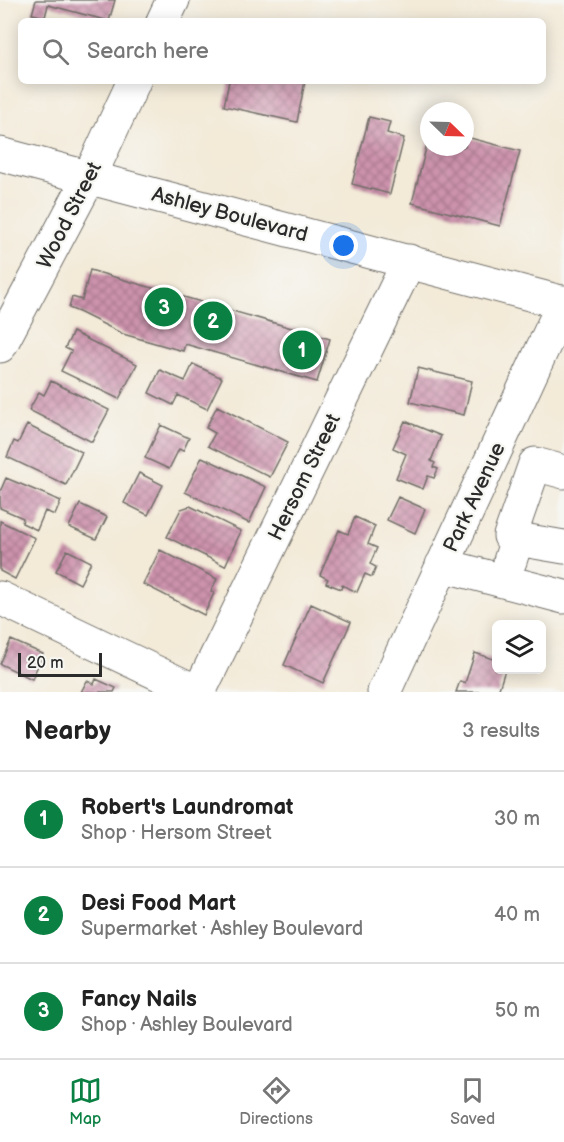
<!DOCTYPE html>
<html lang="en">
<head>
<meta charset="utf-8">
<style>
	:root { --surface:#fff; --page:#f6f6f6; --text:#222; --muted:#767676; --line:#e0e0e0; --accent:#0b8043 }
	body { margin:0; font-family:"Balsamiq Sans",sans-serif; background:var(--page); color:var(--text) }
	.controls { position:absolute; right:18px; bottom:18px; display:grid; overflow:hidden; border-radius:9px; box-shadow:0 3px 15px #0003 }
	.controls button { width:54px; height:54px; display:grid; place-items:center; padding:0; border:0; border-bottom:2px solid var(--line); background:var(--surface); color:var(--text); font:30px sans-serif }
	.compass { position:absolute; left:420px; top:102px; width:54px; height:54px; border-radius:50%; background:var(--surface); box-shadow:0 3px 15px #0003; rotate:113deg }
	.scale { position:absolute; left:18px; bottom:15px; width:84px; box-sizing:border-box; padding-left:6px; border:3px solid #2b2b2b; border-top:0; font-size:16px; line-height:21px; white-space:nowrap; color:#2b2b2b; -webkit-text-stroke:4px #f6f6f2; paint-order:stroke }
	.you { position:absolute; left:344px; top:246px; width:21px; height:21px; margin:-15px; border:4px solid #fff; border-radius:50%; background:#1a73e8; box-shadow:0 0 0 9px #1a73e833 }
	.badge { display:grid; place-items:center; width:39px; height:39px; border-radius:50%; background:var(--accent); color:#fff; font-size:20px; font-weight:700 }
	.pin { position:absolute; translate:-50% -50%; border:3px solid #fff; box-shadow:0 2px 6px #0006 }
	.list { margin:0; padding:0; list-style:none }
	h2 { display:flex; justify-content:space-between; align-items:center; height:78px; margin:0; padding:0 24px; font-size:26px }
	h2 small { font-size:20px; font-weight:400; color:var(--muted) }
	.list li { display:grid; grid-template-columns:39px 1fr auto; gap:18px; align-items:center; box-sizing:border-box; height:96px; padding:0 24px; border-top:2px solid var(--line) }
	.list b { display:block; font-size:22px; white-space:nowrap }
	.list p { margin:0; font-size:20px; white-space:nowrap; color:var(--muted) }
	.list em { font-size:20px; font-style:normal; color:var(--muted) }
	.icon { flex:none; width:33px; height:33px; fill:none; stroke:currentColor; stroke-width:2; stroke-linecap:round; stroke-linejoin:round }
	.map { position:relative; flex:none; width:564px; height:692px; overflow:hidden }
	.search { position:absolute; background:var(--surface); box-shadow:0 3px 15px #0003; left:18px; right:18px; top:18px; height:66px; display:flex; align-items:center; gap:15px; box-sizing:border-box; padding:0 21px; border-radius:9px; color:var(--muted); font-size:22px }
	.sheet { height:366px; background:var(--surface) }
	nav { display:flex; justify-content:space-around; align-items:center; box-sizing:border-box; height:84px; border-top:2px solid var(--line); background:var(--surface); font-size:16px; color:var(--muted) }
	nav a { display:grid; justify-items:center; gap:3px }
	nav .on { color:var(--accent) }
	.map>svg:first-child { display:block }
	.building { fill:url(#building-cross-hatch) }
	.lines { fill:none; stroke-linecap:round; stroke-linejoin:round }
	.minor-casing { stroke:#716e68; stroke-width:35 }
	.major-casing { stroke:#716e68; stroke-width:35 }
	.minor { stroke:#fff; stroke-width:33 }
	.major { stroke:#fff; stroke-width:33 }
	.labels { text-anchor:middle; stroke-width:4.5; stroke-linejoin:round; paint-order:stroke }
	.street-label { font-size:21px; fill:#2b2b2b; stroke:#f6f6f2 }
</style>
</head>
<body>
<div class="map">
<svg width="564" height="692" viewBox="0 0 564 692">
	<defs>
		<pattern id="building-cross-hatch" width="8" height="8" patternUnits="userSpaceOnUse" patternTransform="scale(1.5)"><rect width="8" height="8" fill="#cd93ad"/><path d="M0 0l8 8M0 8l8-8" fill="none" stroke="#a7788d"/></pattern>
	</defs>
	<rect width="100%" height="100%" fill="#f6f6f2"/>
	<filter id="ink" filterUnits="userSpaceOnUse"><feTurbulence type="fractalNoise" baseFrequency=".0167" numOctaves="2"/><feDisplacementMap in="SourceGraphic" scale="12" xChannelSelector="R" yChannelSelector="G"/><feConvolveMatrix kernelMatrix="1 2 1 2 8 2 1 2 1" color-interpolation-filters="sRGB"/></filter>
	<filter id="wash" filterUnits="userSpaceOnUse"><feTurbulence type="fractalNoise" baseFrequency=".008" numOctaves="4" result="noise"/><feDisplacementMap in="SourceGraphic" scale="24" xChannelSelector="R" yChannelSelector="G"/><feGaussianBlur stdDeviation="1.35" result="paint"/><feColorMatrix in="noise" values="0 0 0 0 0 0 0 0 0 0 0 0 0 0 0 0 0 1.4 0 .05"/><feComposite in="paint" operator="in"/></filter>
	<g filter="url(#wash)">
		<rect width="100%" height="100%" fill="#f3ead8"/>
		<g id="blocks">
			<path class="building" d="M36 0H115L109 21 48 5 45 17 32 14Z
				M229 81H305L297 122 224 106Z
				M369 117 390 122 387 133 404 138 390 194 352 184Z
				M465 128 472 129 470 138 520 151 500 226 412 203 428 140 429 147H465Z
				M90 270 330 339 317 382 185 344 183 351 123 334 79 312 69 308 72 297 82 300Z
				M73 332 137 364 119 399 61 371 71 351 65 348Z
				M193 364 222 378 207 409 178 395 173 405 149 393 160 370 185 381Z
				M418 368 472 381 464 415 410 402Z
				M51 381 109 410 92 442 29 410 39 392 44 395Z
				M217 406 288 442 270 477 208 446 215 433 206 428Z
				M405 421 441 436 431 461 435 463 433 467 438 469 434 478 428 476 423 489 396 478 406 454 393 448Z
				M27 425 82 452 66 485 7 457 14 441 18 443Z
				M161 425 189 438 183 451 179 449 169 469 145 458Z
				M202 457 266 487 249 523 185 492Z
				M139 473 163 485 148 515 124 503Z
				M6 478 61 501 55 515 45 511 37 530 22 523 23 518 0 508V492Z
				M398 497 425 509 415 533 387 520Z
				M80 504 107 517 96 539 69 527Z
				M190 506 241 531 225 566 167 537 181 509Z
				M355 517 375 526 368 544 377 548 370 564 376 567 372 577 365 574 357 592 342 585 341 589 326 583 328 579 320 575 339 530 348 534Z
				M0 521 35 538 15 579 0 571Z
				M67 550 91 562 80 584 56 571Z
				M160 550 217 579 211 591 214 593 204 615 143 584Z
				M311 604 351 622 323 683 284 665Z
				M11 640 43 654 32 679 0 664Z
				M475 653 496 660V670H505L498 692H456L460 681 465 683Z
				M96 679 116 688 114 692H81L87 681 94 684Z"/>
		</g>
	</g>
	<g filter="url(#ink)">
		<use href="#blocks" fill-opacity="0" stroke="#716e68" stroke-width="1.5"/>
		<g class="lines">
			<g class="minor-casing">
				<path id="minor" d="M163 21 173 0
					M0 346 89 178 134 81
					M517 539 510 536 535 464 564 472
					M510 561 517 539 564 547
					M442 565 564 597
					M0 598 197 692
					M199 692 409 261
					M384 692 564 302"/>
			</g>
			<g class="major-casing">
				<path id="major" d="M0 154 564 303"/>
			</g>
			<use href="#minor" class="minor"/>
			<use href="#major" class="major"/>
		</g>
	</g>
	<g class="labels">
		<g class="street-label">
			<text transform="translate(230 214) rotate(15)" y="7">Ashley Boulevard</text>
			<text transform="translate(69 215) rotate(-63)" y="7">Wood Street</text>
			<text transform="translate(304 477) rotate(-64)" y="7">Hersom Street</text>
			<text transform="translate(474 497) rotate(-65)" y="7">Park Avenue</text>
		</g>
	</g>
</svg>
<div class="controls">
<button><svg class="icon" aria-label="layers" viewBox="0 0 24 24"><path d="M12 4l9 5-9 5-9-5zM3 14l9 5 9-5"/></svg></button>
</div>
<svg class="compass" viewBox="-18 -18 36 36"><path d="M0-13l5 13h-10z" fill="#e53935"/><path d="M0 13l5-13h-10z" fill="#767676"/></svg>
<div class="scale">20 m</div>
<div class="you"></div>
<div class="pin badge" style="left:302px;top:350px">1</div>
<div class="pin badge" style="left:213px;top:321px">2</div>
<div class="pin badge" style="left:164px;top:307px">3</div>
<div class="search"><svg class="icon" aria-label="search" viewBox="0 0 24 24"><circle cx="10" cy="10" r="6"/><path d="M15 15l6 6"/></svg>Search here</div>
</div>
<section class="sheet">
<h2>Nearby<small>3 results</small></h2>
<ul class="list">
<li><span class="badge">1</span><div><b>Robert's Laundromat</b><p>Shop · Hersom Street</p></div><em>30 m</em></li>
<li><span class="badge">2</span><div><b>Desi Food Mart</b><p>Supermarket · Ashley Boulevard</p></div><em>40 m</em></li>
<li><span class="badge">3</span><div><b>Fancy Nails</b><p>Shop · Ashley Boulevard</p></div><em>50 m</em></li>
</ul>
</section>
<nav>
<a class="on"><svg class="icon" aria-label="map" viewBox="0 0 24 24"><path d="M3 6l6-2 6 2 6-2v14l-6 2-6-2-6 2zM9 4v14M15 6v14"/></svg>Map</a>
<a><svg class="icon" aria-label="directions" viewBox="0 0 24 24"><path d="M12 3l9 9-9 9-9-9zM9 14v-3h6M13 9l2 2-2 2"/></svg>Directions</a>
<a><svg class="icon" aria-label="saved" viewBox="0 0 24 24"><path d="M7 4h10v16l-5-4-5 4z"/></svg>Saved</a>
</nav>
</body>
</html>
